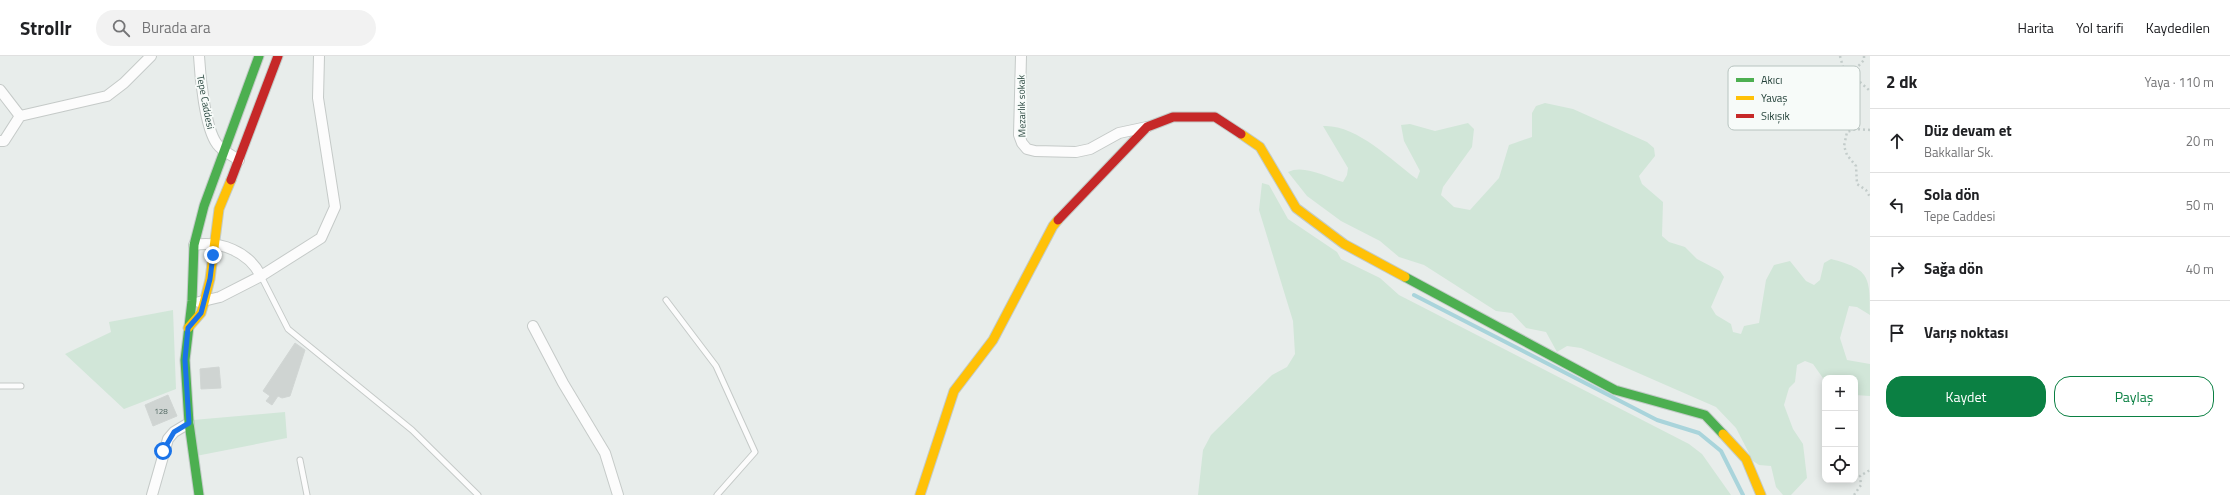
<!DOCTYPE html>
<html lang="tr">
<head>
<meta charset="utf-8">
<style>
	:root { --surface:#fff; --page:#f2f2f2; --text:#202124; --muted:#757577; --line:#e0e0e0; --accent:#0b8043 }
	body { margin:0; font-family:"Titillium Web",sans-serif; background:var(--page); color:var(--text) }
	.controls { position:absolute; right:12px; bottom:12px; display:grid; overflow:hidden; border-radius:8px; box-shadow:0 2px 10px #0003 }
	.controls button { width:36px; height:36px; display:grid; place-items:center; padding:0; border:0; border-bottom:1px solid var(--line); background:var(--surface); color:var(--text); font:20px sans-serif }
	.stop { position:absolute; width:12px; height:12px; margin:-9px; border:3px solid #1a73e8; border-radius:50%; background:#fff }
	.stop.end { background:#1a73e8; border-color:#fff; box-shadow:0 1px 4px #0008 }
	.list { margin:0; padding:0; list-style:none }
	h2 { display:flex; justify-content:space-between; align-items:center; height:52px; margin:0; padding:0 16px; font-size:17px }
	h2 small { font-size:13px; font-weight:400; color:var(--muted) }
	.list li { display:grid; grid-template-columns:26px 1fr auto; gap:12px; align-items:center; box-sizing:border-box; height:64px; padding:0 16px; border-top:1px solid var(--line) }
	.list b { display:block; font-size:15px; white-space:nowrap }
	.list p { margin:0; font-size:13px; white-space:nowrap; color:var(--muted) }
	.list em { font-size:13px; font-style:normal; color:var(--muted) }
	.actions { display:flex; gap:8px; padding:12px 16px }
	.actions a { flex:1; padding:9px 0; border:1px solid var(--accent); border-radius:16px; text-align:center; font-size:14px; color:var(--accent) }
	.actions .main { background:var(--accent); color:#fff }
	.icon { flex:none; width:22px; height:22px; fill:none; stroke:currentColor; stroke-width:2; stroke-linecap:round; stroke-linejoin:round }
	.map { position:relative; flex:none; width:1870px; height:439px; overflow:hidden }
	header { display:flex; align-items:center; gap:24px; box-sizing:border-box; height:56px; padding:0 20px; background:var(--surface); border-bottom:1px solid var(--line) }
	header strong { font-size:19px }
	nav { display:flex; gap:22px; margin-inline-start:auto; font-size:14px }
	.search { width:280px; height:36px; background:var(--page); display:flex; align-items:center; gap:10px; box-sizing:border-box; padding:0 14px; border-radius:22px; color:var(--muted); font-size:15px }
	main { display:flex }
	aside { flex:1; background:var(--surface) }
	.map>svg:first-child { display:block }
	.green { fill:#d1e6d8 }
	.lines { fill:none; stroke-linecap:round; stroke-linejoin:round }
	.stream { stroke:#a9d4db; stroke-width:4 }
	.building { fill:#cfd4d2; stroke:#d1d6d4 }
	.lane-casing { stroke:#c5cac8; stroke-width:7 }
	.street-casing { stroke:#c5cac8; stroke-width:12 }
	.fast-casing { stroke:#c3cbc8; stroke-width:11 }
	.slow-casing { stroke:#c3cbc8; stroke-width:11 }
	.jam-casing { stroke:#c3cbc8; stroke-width:11 }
	.path { stroke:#c3ccca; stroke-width:2.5; stroke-dasharray:2 3; stroke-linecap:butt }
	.lane { stroke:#fcfcfc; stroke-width:5 }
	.street { stroke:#fcfcfc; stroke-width:10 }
	.fast { stroke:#4caf50; stroke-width:9 }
	.slow { stroke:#ffc107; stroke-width:9 }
	.jam { stroke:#c62828; stroke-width:9 }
	.route { stroke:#1a73e8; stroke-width:5 }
	.labels { text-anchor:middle; stroke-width:3.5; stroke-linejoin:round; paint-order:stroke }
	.number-label { font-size:8px; fill:#506761 }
	.street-label { font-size:10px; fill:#24423a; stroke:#f7fbf9 }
	.key { fill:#f7fbf9; stroke:#b8c4c0; stroke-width:1 }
	.key-label { font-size:11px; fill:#24423a }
</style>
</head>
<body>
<header>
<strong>Strollr</strong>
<div class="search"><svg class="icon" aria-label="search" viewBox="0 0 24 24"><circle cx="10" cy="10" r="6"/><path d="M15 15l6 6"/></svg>Burada ara</div>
<nav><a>Harita</a><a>Yol tarifi</a><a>Kaydedilen</a></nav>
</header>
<main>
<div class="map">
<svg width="1870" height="439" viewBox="0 0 1870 439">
	<rect width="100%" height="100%" fill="#e8edeb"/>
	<path class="green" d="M1545 47 1573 53 1647 86 1654 92 1655 100 1639 120 1642 128 1663 146 1662 180 1669 186 1685 191 1697 203 1720 215 1724 221 1711 251 1716 259 1731 268 1733 276 1741 278 1744 270 1759 267 1766 224 1774 209 1790 205 1806 225 1814 229 1820 224 1824 207 1831 203C1870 213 1870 221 1870 259L1857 251 1849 250 1840 282 1847 304 1870 308V340L1855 339V322H1825V325L1813 308 1805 305 1797 309 1795 326 1789 332 1784 349 1793 373 1803 388 1807 422 1791 439H1783L1776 431 1771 410 1759 409 1753 405 1736 372 1716 351 1581 292 1567 290 1557 296 1546 276 1526 272 1512 257 1496 255 1424 209 1399 201 1380 185 1341 165 1307 140 1288 116C1304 108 1326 121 1343 126L1347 119 1348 112 1323 70C1356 68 1391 104 1417 123L1420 115 1404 85 1401 69 1410 68 1435 75 1468 67 1474 73 1472 91 1443 131 1441 139 1454 151 1470 154 1499 122 1509 89 1532 81V57L1536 50Z
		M1262 127 1269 129 1288 163 1337 196 1341 203 1380 222 1399 239 1689 388 1702 398 1731 439H1198L1203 394 1211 379 1272 319 1287 311 1295 298 1293 265 1259 154Z
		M173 254 176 333 124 353 65 298 111 276 109 266Z
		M285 356 287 382 196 400 193 364Z"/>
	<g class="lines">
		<path class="stream" d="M1414 239 1657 364 1699 377 1721 395 1743 439"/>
	</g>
	<path class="building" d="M295 287 305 294 290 340 282 342 278 340 272 349 266 345 270 340 263 335Z
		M219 311 221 332 201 333 200 313Z
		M168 339 177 360 153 370 145 349Z"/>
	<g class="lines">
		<g class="lane-casing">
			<path id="lane" d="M261 220 288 273 412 374 478 439
				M666 244 716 310 755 396 717 439
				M0 330H21
				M300 404 307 439"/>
		</g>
		<g class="street-casing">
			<path id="street" d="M199 0C200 20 205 72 217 88 222 95 231 99 239 104
				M1021 0 1019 79 1022 87 1027 93 1035 95 1076 96 1090 93 1119 77 1147 71
				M0 34 20 60
				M0 85H4L20 60 107 40 124 27 151 0
				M194 189C221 185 248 195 261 220
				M199 246 220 241 261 220 321 182 335 151 318 42 319 0
				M533 270 563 327 605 397 618 439
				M152 439 168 383 174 376 189 367"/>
		</g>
		<g class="fast-casing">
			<path id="fast" d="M1405 221 1615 334 1705 359 1723 378
				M199 439 189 367 185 304 192 245 194 189 204 150 259 0"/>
		</g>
		<g class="slow-casing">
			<path id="slow" d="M1241 78 1260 91 1296 152 1344 188 1405 221
				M188 272 201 257 204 247 210 223 219 153 231 124
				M1723 378 1746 403 1761 439
				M920 439 954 335 993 284 1053 170 1058 164"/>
		</g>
		<g class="jam-casing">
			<path id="jam" d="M231 124 278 0
				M1058 164 1147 71 1173 61H1215L1241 78"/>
		</g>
		<path class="path" d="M1840 0 1843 11 1851 18
			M1864 0V4L1851 18 1870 35
			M1870 74 1856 73 1847 76 1844 90 1847 99 1856 110 1857 128 1866 134 1870 141
			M1854 439 1861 429 1860 420 1870 414"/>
		<use href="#lane" class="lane"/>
		<use href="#street" class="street"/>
		<use href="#fast" class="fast"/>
		<use href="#slow" class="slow"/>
		<use href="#jam" class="jam"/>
	</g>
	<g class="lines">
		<path class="route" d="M163 395 174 376 189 367 185 304 188 272 201 257 210 223 213 199"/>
	</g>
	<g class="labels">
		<g class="number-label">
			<text x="161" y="358">128</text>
		</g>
		<g class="street-label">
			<text transform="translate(206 46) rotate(79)" y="4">Tepe Caddesi</text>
			<text transform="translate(1021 50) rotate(-91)" y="4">Mezarlık sokak</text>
		</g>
	</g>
	<rect x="1728" y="10" width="132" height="64" rx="6" class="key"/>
	<rect x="1736" y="22" width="18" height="4" fill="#4caf50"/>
	<rect x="1736" y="40" width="18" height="4" fill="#ffc107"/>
	<rect x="1736" y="58" width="18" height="4" fill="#c62828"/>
	<g class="key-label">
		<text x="1761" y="28">Akıcı</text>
		<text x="1761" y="46">Yavaş</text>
		<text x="1761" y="64">Sıkışık</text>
	</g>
</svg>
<div class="controls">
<button>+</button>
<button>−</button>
<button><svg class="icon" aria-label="locate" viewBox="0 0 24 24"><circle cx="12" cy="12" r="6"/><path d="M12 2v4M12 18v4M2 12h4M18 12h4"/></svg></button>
</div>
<div class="stop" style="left:163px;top:395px"></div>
<div class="stop end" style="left:213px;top:199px"></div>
</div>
<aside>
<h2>2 dk<small>Yaya · 110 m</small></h2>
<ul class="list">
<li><svg class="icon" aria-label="ahead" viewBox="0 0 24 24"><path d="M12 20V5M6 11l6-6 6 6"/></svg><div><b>Düz devam et</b><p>Bakkallar Sk.</p></div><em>20 m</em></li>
<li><svg class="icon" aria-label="left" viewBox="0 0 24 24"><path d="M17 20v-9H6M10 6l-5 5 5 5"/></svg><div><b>Sola dön</b><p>Tepe Caddesi</p></div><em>50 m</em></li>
<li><svg class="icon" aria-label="right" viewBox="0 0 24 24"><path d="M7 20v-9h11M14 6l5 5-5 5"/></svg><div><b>Sağa dön</b></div><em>40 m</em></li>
<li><svg class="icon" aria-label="arrive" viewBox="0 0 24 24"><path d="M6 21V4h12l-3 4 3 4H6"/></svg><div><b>Varış noktası</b></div></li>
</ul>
<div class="actions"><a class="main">Kaydet</a><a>Paylaş</a></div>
</aside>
</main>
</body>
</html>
